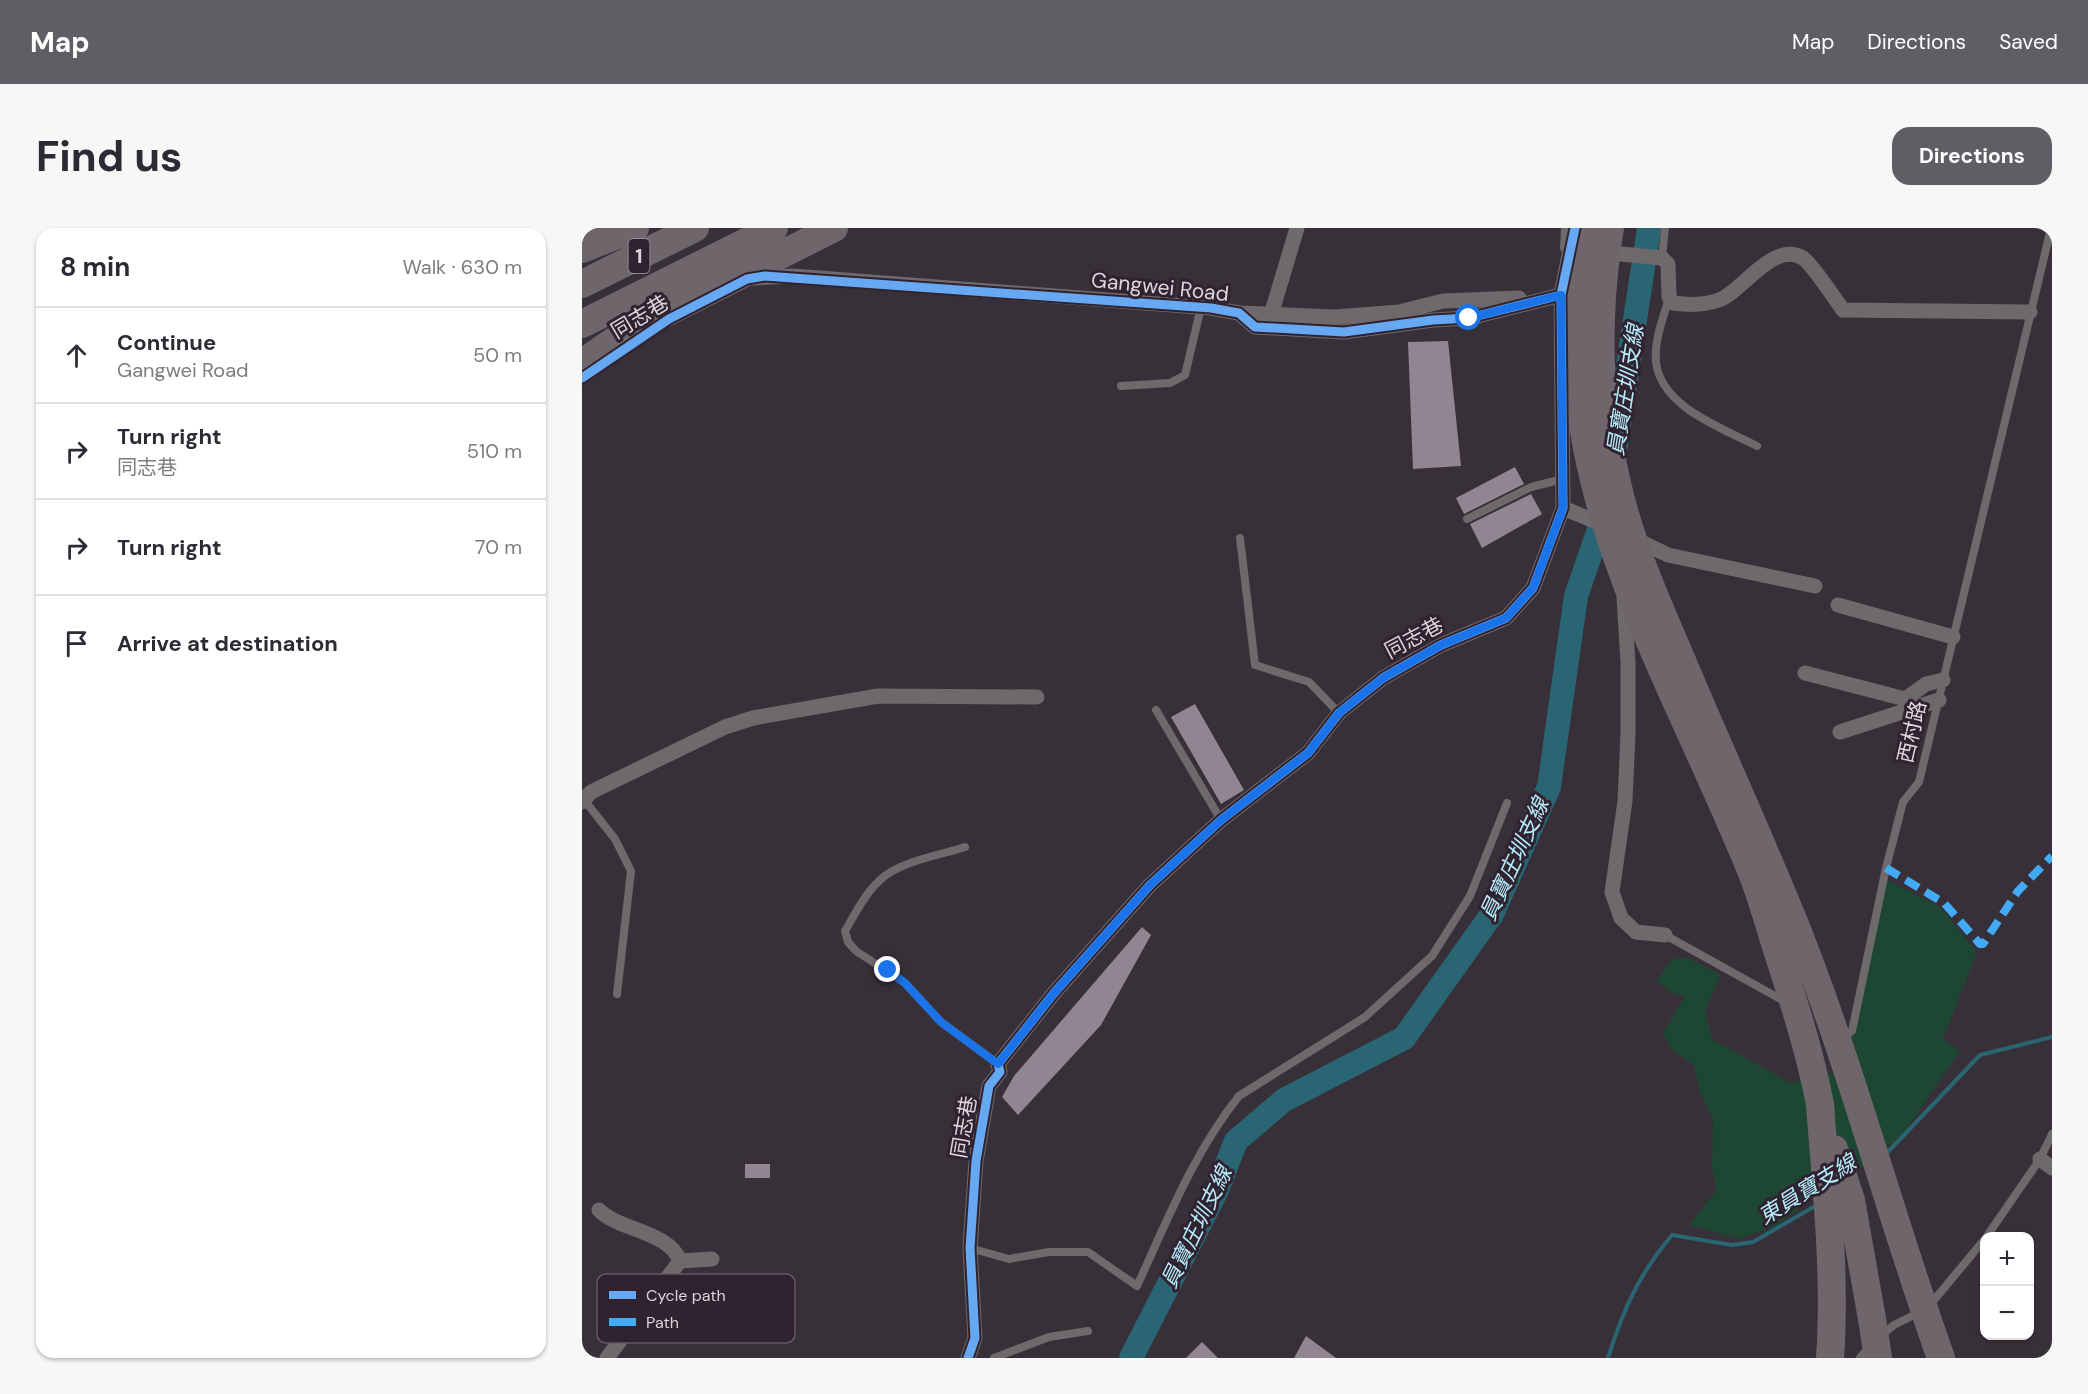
<!DOCTYPE html>
<html lang="en">
<head>
<meta charset="utf-8">
<style>
	:root { --surface:#fff; --page:#f7f7f7; --text:#2b2b33; --muted:#7c7c81; --line:#e1e1e2; --accent:#615d65 }
	body { margin:0; font-family:"DM Sans","Noto Sans TC",sans-serif; background:var(--page); color:var(--text) }
	.controls { position:absolute; right:18px; bottom:18px; display:grid; overflow:hidden; border-radius:12px; box-shadow:0 2px 4px #0004 }
	.controls button { width:54px; height:54px; display:grid; place-items:center; padding:0; border:0; border-bottom:2px solid var(--line); background:var(--surface); color:var(--text); font:30px sans-serif }
	.stop { position:absolute; width:18px; height:18px; margin:-14px; border:4px solid #1a73e8; border-radius:50%; background:#fff }
	.stop.end { background:#1a73e8; border-color:#fff; box-shadow:0 2px 6px #0008 }
	.list { margin:0; padding:0; list-style:none }
	h2 { display:flex; justify-content:space-between; align-items:center; height:78px; margin:0; padding:0 24px; font-size:26px }
	h2 small { font-size:20px; font-weight:400; color:var(--muted) }
	.list li { display:grid; grid-template-columns:39px 1fr auto; gap:18px; align-items:center; box-sizing:border-box; height:96px; padding:0 24px; border-top:2px solid var(--line) }
	.list b { display:block; font-size:22px; white-space:nowrap }
	.list p { margin:0; font-size:20px; white-space:nowrap; color:var(--muted) }
	.list em { font-size:20px; font-style:normal; color:var(--muted) }
	.icon { flex:none; width:33px; height:33px; fill:none; stroke:currentColor; stroke-width:2; stroke-linecap:round; stroke-linejoin:round }
	.map { position:relative; flex:none; width:1470px; height:1130px; overflow:hidden; border-radius:18px }
	header { display:flex; align-items:center; gap:36px; box-sizing:border-box; height:84px; padding:0 30px; background:var(--accent); color:#fff }
	header strong { font-size:28px }
	nav { display:flex; gap:33px; margin-inline-start:auto; font-size:21px }
	.intro { display:flex; align-items:center; justify-content:space-between; box-sizing:border-box; height:144px; padding:0 36px }
	h1 { margin:0; font-size:42px }
	.button { padding:15px 27px; border-radius:18px; background:var(--accent); color:#fff; font-size:21px; font-weight:700 }
	main { display:flex; gap:36px; padding:0 36px }
	aside { flex:1; background:var(--surface); border-radius:18px; box-shadow:0 2px 4px #0004 }
	.map>svg:first-child { display:block }
	.green { fill:#1d4732 }
	.lines { fill:none; stroke-linecap:round; stroke-linejoin:round }
	.stream { stroke:#296573; stroke-width:4 }
	.river { stroke:#296573; stroke-width:24 }
	.building { fill:#918591 }
	.lane { stroke:#6e696b; stroke-width:8 }
	.street { stroke:#6e696b; stroke-width:15 }
	.highway { stroke:#6e666b; stroke-width:28 }
	.highway-bridge { stroke:#6e666b; stroke-width:28 }
	.quiet { stroke:#42abf6; stroke-width:8; stroke-dasharray:15 8; stroke-linecap:butt }
	.cycleway-casing { stroke:#312230; stroke-width:13 }
	.cycleway { stroke:#66a8f1; stroke-width:9 }
	.route { stroke:#1a73e8; stroke-width:8 }
	.labels { text-anchor:middle; stroke-width:6; stroke-linejoin:round; paint-order:stroke }
	.shield { fill:#312230; stroke:#aa9fa9; stroke-width:1.5 }
	.shield-label { font-size:20px; font-weight:bold; fill:#ded4dd }
	.street-label { font-size:21px; fill:#ded4dd; stroke:#312230 }
	.water-label { font-size:22px; font-style:italic; fill:#b4ecfa; stroke:#312230 }
	.key { fill:#312230; stroke:#655764; stroke-width:1.5 }
	.key-label { font-size:16px; fill:#ded4dd }
</style>
</head>
<body>
<header>
<strong>Map</strong>
<nav><a>Map</a><a>Directions</a><a>Saved</a></nav>
</header>
<div class="intro"><h1>Find us</h1><a class="button">Directions</a></div>
<main>
<aside>
<h2>8 min<small>Walk · 630 m</small></h2>
<ul class="list">
<li><svg class="icon" aria-label="ahead" viewBox="0 0 24 24"><path d="M12 20V5M6 11l6-6 6 6"/></svg><div><b>Continue</b><p>Gangwei Road</p></div><em>50 m</em></li>
<li><svg class="icon" aria-label="right" viewBox="0 0 24 24"><path d="M7 20v-9h11M14 6l5 5-5 5"/></svg><div><b>Turn right</b><p>同志巷</p></div><em>510 m</em></li>
<li><svg class="icon" aria-label="right" viewBox="0 0 24 24"><path d="M7 20v-9h11M14 6l5 5-5 5"/></svg><div><b>Turn right</b></div><em>70 m</em></li>
<li><svg class="icon" aria-label="arrive" viewBox="0 0 24 24"><path d="M6 21V4h12l-3 4 3 4H6"/></svg><div><b>Arrive at destination</b></div></li>
</ul>
</aside>
<div class="map">
<svg width="1470" height="1130" viewBox="0 0 1470 1130">
	<rect width="100%" height="100%" fill="#383038"/>
	<path class="green" d="M1305 652 1358 679 1395 724 1361 811 1378 823 1321 906 1267 950 1241 962 1196 997 1157 1011 1107 997 1134 962 1130 941 1131 892 1118 864 1112 837 1090 822 1081 805 1103 768 1089 765 1075 752 1090 731 1106 730 1139 747 1123 783 1130 811 1209 855 1265 842 1268 802Z"/>
	<g class="lines">
		<path class="stream" d="M1303 927 1398 827 1470 809
			M1026 1130C1041 1082 1057 1046 1090 1007L1150 1017 1171 1014 1235 977"/>
		<path class="river" d="M1033 223 1067 0
			M549 1130 634 964 654 913 702 872 822 810 910 686 967 559 994 368 1025 278"/>
	</g>
	<path class="building" d="M866 113 879 238 831 241 826 114Z
		M933 239 942 256 882 286 874 270Z
		M949 266 960 286 900 320 888 296Z
		M613 476 662 562 639 576 589 489Z
		M560 699 569 707 519 797 436 887 420 869 432 848Z
		M163 936H188V950H163Z
		M724 1108 754 1130H712Z
		M620 1114 636 1130H604Z"/>
	<g class="lines">
		<path class="lane" d="M0 1 3 0
			M982 20 983 0
			M1080 30 1083 0
			M1087 70C1081 91 1072 112 1074 134 1079 179 1140 200 1175 218
			M539 158 588 155 603 147 619 79
			M885 291 949 259 981 251
			M658 310 673 437 727 454 757 485
			M574 482 639 592
			M3 573 33 611 49 643 35 766
			M383 619C358 627 326 632 304 647 286 660 274 684 263 703L266 714 274 723 323 755 359 794 416 836
			M1083 707 1202 773
			M1260 805 1264 807 1270 803 1304 640 1321 574 1337 554 1469 0
			M1405 1008 1458 931 1470 906
			M388 1020 427 1031 467 1024H506L555 1058C585 993 612 924 657 868L783 789 850 728 888 668 925 575
			M1348 1077 1402 1012
			M1300 1107 1312 1097 1338 1084
			M412 1130 467 1109 506 1103
			M1278 1130 1287 1119"/>
		<path class="street" d="M1019 24 1080 30 1086 36 1087 69 1091 75C1105 77 1123 77 1137 72 1160 64 1191 12 1221 30 1230 36 1253 71 1261 82L1448 84
			M171 50 211 48 629 80 657 85 673 99 762 104 851 92 887 90 979 67
			M657 85 753 89 817 84 861 73 937 70
			M689 87 715 0
			M981 280 1027 299
			M1051 310 1086 327 1233 358
			M1042 369 1046 435V506L1043 573 1030 664 1039 690 1054 704 1083 707
			M1256 377 1371 409
			M1223 445 1323 471 1344 456 1361 452
			M1258 504 1357 472
			M0 574 9 564 143 499 171 490 296 468 455 469
			M1458 931 1470 940
			M17 982C36 1002 87 1003 98 1033L130 1031
			M25 1130 98 1033
			M386 1130 393 1110 388 1020 394 933 407 858 418 844 416 836 472 765 568 657 639 592 726 525 757 485 801 450 859 417 924 390 951 360 981 280 979 67 990 12"/>
		<path class="highway" d="M0 21 53 0
			M0 56 113 0
			M0 96 192 0
			M0 135 42 106 252 0
			M1238 876C1244 960 1254 1045 1248 1130
			M1252 921 1269 972 1290 1091"/>
		<path class="highway-bridge" d="M1004 0C957 249 1084 430 1172 650 1181 674 1188 700 1196 725 1212 775 1228 824 1238 876
			M1028 0C1014 85 1015 171 1035 255 1049 318 1076 376 1101 435 1138 523 1178 610 1214 699 1270 840 1308 987 1359 1130
			M1290 1091 1296 1130"/>
		<path class="quiet" d="M1304 640 1362 675 1398 716H1401L1436 663 1470 628"/>
		<g class="cycleway-casing">
			<path id="cycleway" d="M0 150 87 91 165 51 183 48 629 80 657 85 673 99 762 104 851 92 887 90 979 67
				M386 1130 393 1110 388 1020 394 933 407 858 418 844 416 836 472 765 568 657 639 592 726 525 757 485 801 450 859 417 924 390 951 360 981 280 979 67 993 0"/>
		</g>
		<use href="#cycleway" class="cycleway"/>
	</g>
	<g class="lines">
		<path class="route" d="M306 742 323 755 359 794 416 836 472 765 568 657 639 592 726 525 757 485 801 450 859 417 924 390 951 360 981 280 979 67 887 90"/>
	</g>
	<g class="labels">
		<rect class="shield" x="46.5" y="11" width="21" height="34" rx="4.5"/>
		<g class="shield-label">
			<text x="57" y="35">1</text>
		</g>
		<g class="street-label">
			<text transform="translate(578 59) rotate(6)" y="7">Gangwei Road</text>
			<text transform="translate(58 89) rotate(-31)" y="7">同志巷</text>
			<text transform="translate(832 410) rotate(-28)" y="7">同志巷</text>
			<text transform="translate(1330 504) rotate(-77)" y="7">西村路</text>
			<text transform="translate(382 899) rotate(-80)" y="7">同志巷</text>
		</g>
		<g class="water-label">
			<text transform="translate(1043 162) rotate(-81)" y="8">員寶庄圳支線</text>
			<text transform="translate(932 631) rotate(-65)" y="8">員寶庄圳支線</text>
			<text transform="translate(1225 961) rotate(-32)" y="8">東員寶支線</text>
			<text transform="translate(614 999) rotate(-64)" y="8">員寶庄圳支線</text>
		</g>
	</g>
	<rect x="15" y="1046" width="198" height="69" rx="9" class="key"/>
	<rect x="27" y="1063" width="27" height="8" fill="#66a8f1"/>
	<rect x="27" y="1090" width="27" height="8" fill="#42abf6"/>
	<g class="key-label">
		<text x="64" y="1073">Cycle path</text>
		<text x="64" y="1100">Path</text>
	</g>
</svg>
<div class="controls">
<button>+</button>
<button>−</button>
</div>
<div class="stop" style="left:887px;top:90px"></div>
<div class="stop end" style="left:306px;top:742px"></div>
</div>
</main>
</body>
</html>
